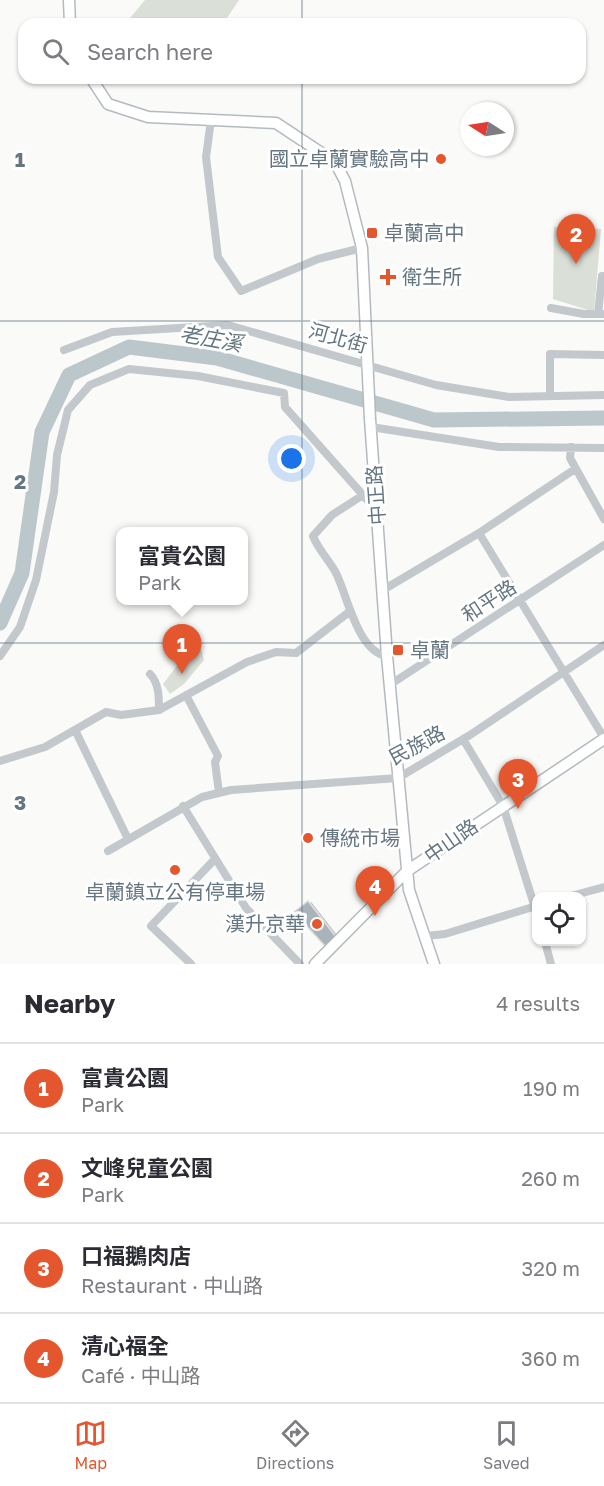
<!DOCTYPE html>
<html lang="en">
<head>
<meta charset="utf-8">
<style>
	:root { --surface:#fff; --page:#f7f7f7; --text:#2b2b33; --muted:#7c7c81; --line:#e1e1e2; --accent:#e4572e }
	body { margin:0; font-family:"Golos Text","Noto Sans TC",sans-serif; background:var(--page); color:var(--text) }
	.controls { position:absolute; right:18px; bottom:18px; display:grid; overflow:hidden; border-radius:12px; box-shadow:0 2px 4px #0004 }
	.controls button { width:54px; height:54px; display:grid; place-items:center; padding:0; border:0; border-bottom:2px solid var(--line); background:var(--surface); color:var(--text); font:30px sans-serif }
	.compass { position:absolute; left:460px; top:102px; width:54px; height:54px; border-radius:50%; background:var(--surface); box-shadow:0 2px 4px #0004; rotate:282deg }
	.you { position:absolute; left:292px; top:459px; width:21px; height:21px; margin:-15px; border:4px solid #fff; border-radius:50%; background:#1a73e8; box-shadow:0 0 0 9px #1a73e833 }
	.badge { display:grid; place-items:center; width:39px; height:39px; border-radius:50%; background:var(--accent); color:#fff; font-size:20px; font-weight:700 }
	.pin { position:absolute; translate:-50% -50px; filter:drop-shadow(0 2px 3px #0008) }
	.pin::after { content:''; position:absolute; top:32px; width:21px; height:18px; background:inherit; clip-path:polygon(0 0,100% 0,50% 100%) }
	.popup { position:absolute; left:116px; top:527px; width:132px; height:78px; box-sizing:border-box; display:grid; place-content:center; border-radius:12px; background:var(--surface); filter:drop-shadow(0 2px 4px #0005); font-size:20px; white-space:nowrap; color:var(--muted) }
	.popup b { font-size:22px; color:var(--text) }
	.popup::after { content:''; position:absolute; left:50%; top:100%; margin-left:-12px; border:12px solid transparent; border-top-color:var(--surface) }
	.list { margin:0; padding:0; list-style:none }
	h2 { display:flex; justify-content:space-between; align-items:center; height:78px; margin:0; padding:0 24px; font-size:26px }
	h2 small { font-size:20px; font-weight:400; color:var(--muted) }
	.list li { display:grid; grid-template-columns:39px 1fr auto; gap:18px; align-items:center; box-sizing:border-box; height:90px; padding:0 24px; border-top:2px solid var(--line) }
	.list b { display:block; font-size:22px; white-space:nowrap }
	.list p { margin:0; font-size:20px; white-space:nowrap; color:var(--muted) }
	.list em { font-size:20px; font-style:normal; color:var(--muted) }
	.icon { flex:none; width:33px; height:33px; fill:none; stroke:currentColor; stroke-width:2; stroke-linecap:round; stroke-linejoin:round }
	.map { position:relative; flex:none; width:604px; height:964px; overflow:hidden }
	.search { position:absolute; background:var(--surface); box-shadow:0 2px 4px #0004; left:18px; right:18px; top:18px; height:66px; display:flex; align-items:center; gap:15px; box-sizing:border-box; padding:0 21px; border-radius:18px; color:var(--muted); font-size:22px }
	.sheet { height:438px; background:var(--surface) }
	nav { display:flex; justify-content:space-around; align-items:center; box-sizing:border-box; height:84px; border-top:2px solid var(--line); background:var(--surface); font-size:16px; color:var(--muted) }
	nav a { display:grid; justify-items:center; gap:3px }
	nav .on { color:var(--accent) }
	.map>svg:first-child { display:block }
	.green { fill:#dadfd7 }
	.lines { fill:none; stroke-linecap:round; stroke-linejoin:round }
	.river { stroke:#bbc7cb; stroke-width:15 }
	.building { fill:#aab3b9; stroke:#dcdcda; stroke-width:1.5; filter:url(#shadow) }
	.secondary-casing { stroke:#b3babf; stroke-width:13 }
	.street { stroke:#c3c8cc; stroke-width:8 }
	.secondary { stroke:#fff; stroke-width:10 }
	.grid { fill:none; stroke:#657683; stroke-width:1.5; stroke-opacity:0.55 }
	.poi-dot { fill:#e4572e; stroke:#fff; stroke-width:2 }
	.labels { text-anchor:middle; stroke-width:6; stroke-linejoin:round; paint-order:stroke }
	.poi-label { font-size:20px; fill:#657683; stroke:#fff; text-anchor:start }
	.street-label { font-size:20px; fill:#657683; stroke:#fff }
	.water-label { font-size:21px; font-style:italic; fill:#60757c; stroke:#fff }
	.grid-label { font-size:20px; text-anchor:middle; font-weight:bold; fill:#657683; stroke:#fff; stroke-width:6; stroke-linejoin:round; paint-order:stroke }
</style>
</head>
<body>
<div class="map">
<svg width="604" height="964" viewBox="0 0 604 964">
	<defs>
		<filter id="shadow"><feDropShadow dx="3" dy="2" stdDeviation="0" flood-color="#0004"/></filter>
	</defs>
	<rect width="100%" height="100%" fill="#fafaf8"/>
	<path class="green" d="M145 0H239L223 24H125Z
		M554 227 601 229 594 312 553 299Z
		M201 649 204 660 184 684 170 694 163 684 179 663 180 653Z"/>
	<g class="lines">
		<path class="river" d="M0 623 22 573 42 432 69 375 129 347 217 358 434 420 604 418"/>
	</g>
	<path class="building" d="M308 901 336 937 325 946 294 912Z"/>
	<g class="lines">
		<g class="secondary-casing">
			<path id="secondary" d="M69 0 70 24
				M91 78 108 104 148 117 276 123 335 162 345 181 362 248 370 419 387 656 409 890 434 964
				M315 964 407 871 604 739"/>
		</g>
		<path class="street" d="M211 120 206 157 218 257 241 291 318 259 362 248
			M551 308 584 314H604
			M598 314 602 276H604
			M64 350 112 332 228 325 436 385 509 397 604 395
			M550 396V354L604 355
			M371 427 499 447 604 448
			M571 447 570 458 604 519
			M363 495 332 515 313 536C318 549 328 559 335 571 347 593 357 652 387 656
			M479 533 604 738
			M383 590 479 533 575 469
			M0 656 20 627 36 580 54 492 57 455 68 410 90 385 129 369 198 376 284 393 285 407 377 511
			M150 674C159 683 159 697 159 710
			M391 684 604 545
			M186 695 218 756 215 762 219 793
			M76 732 128 839
			M463 739 503 806 536 911
			M0 761 45 747 106 712 121 715 159 710 247 662 276 652 296 653 349 612
			M183 806 246 908 300 964
			M108 851 202 797 231 790 398 778 470 735 604 645
			M571 896 604 887
			M426 936 445 934 536 906
			M545 942 551 964
			M191 964 151 926 215 859"/>
		<use href="#secondary" class="secondary"/>
	</g>
	<path class="grid" d="M302 0V24M302 78V964M0 321H604M0 643H604"/>
	<g class="poi-dot">
		<circle cx="441" cy="159" r="6"/>
		<rect x="366" y="227" width="12" height="12" rx="3"/>
		<path d="M385 268h6v6h6v6h-6v6h-6v-6h-6v-6h6z"/>
		<rect x="392" y="644" width="12" height="12" rx="3"/>
		<circle cx="308" cy="838" r="6"/>
		<circle cx="175" cy="870" r="6"/>
		<circle cx="317" cy="924" r="6"/>
	</g>
	<g class="labels">
		<g class="poi-label">
			<text x="429" y="166" text-anchor="end">國立卓蘭實驗高中</text>
			<text x="384" y="240">卓蘭高中</text>
			<text x="402" y="284">衛生所</text>
			<text x="410" y="657">卓蘭</text>
			<text x="320" y="845">傳統市場</text>
			<text x="175" y="899" text-anchor="middle">卓蘭鎮立公有停車場</text>
			<text x="305" y="931" text-anchor="end">漢升京華</text>
		</g>
		<g class="street-label">
			<text transform="translate(338 338) rotate(16)" y="7">河北街</text>
			<text transform="translate(376 495) rotate(-94)" y="7">中正路</text>
			<text transform="translate(489 601) rotate(-33)" y="7">和平路</text>
			<text transform="translate(417 745) rotate(-28)" y="7">民族路</text>
			<text transform="translate(451 841) rotate(-35)" y="7">中山路</text>
		</g>
		<g class="water-label">
			<text transform="translate(211 339) rotate(10)" y="7">老庄溪</text>
		</g>
	</g>
	<g class="grid-label">
		<text x="20" y="167">1</text>
		<text x="20" y="489">2</text>
		<text x="20" y="810">3</text>
	</g>
</svg>
<div class="controls">
<button><svg class="icon" aria-label="locate" viewBox="0 0 24 24"><circle cx="12" cy="12" r="6"/><path d="M12 2v4M12 18v4M2 12h4M18 12h4"/></svg></button>
</div>
<svg class="compass" viewBox="-18 -18 36 36"><path d="M0-13l5 13h-10z" fill="#e53935"/><path d="M0 13l5-13h-10z" fill="#7c7c81"/></svg>
<div class="you"></div>
<div class="pin badge" style="left:182px;top:674px">1</div>
<div class="popup"><b>富貴公園</b>Park</div>
<div class="pin badge" style="left:576px;top:264px">2</div>
<div class="pin badge" style="left:518px;top:809px">3</div>
<div class="pin badge" style="left:375px;top:916px">4</div>
<div class="search"><svg class="icon" aria-label="search" viewBox="0 0 24 24"><circle cx="10" cy="10" r="6"/><path d="M15 15l6 6"/></svg>Search here</div>
</div>
<section class="sheet">
<h2>Nearby<small>4 results</small></h2>
<ul class="list">
<li><span class="badge">1</span><div><b>富貴公園</b><p>Park</p></div><em>190 m</em></li>
<li><span class="badge">2</span><div><b>文峰兒童公園</b><p>Park</p></div><em>260 m</em></li>
<li><span class="badge">3</span><div><b>口福鵝肉店</b><p>Restaurant · 中山路</p></div><em>320 m</em></li>
<li><span class="badge">4</span><div><b>清心福全</b><p>Café · 中山路</p></div><em>360 m</em></li>
</ul>
</section>
<nav>
<a class="on"><svg class="icon" aria-label="map" viewBox="0 0 24 24"><path d="M3 6l6-2 6 2 6-2v14l-6 2-6-2-6 2zM9 4v14M15 6v14"/></svg>Map</a>
<a><svg class="icon" aria-label="directions" viewBox="0 0 24 24"><path d="M12 3l9 9-9 9-9-9zM9 14v-3h6M13 9l2 2-2 2"/></svg>Directions</a>
<a><svg class="icon" aria-label="saved" viewBox="0 0 24 24"><path d="M7 4h10v16l-5-4-5 4z"/></svg>Saved</a>
</nav>
</body>
</html>
